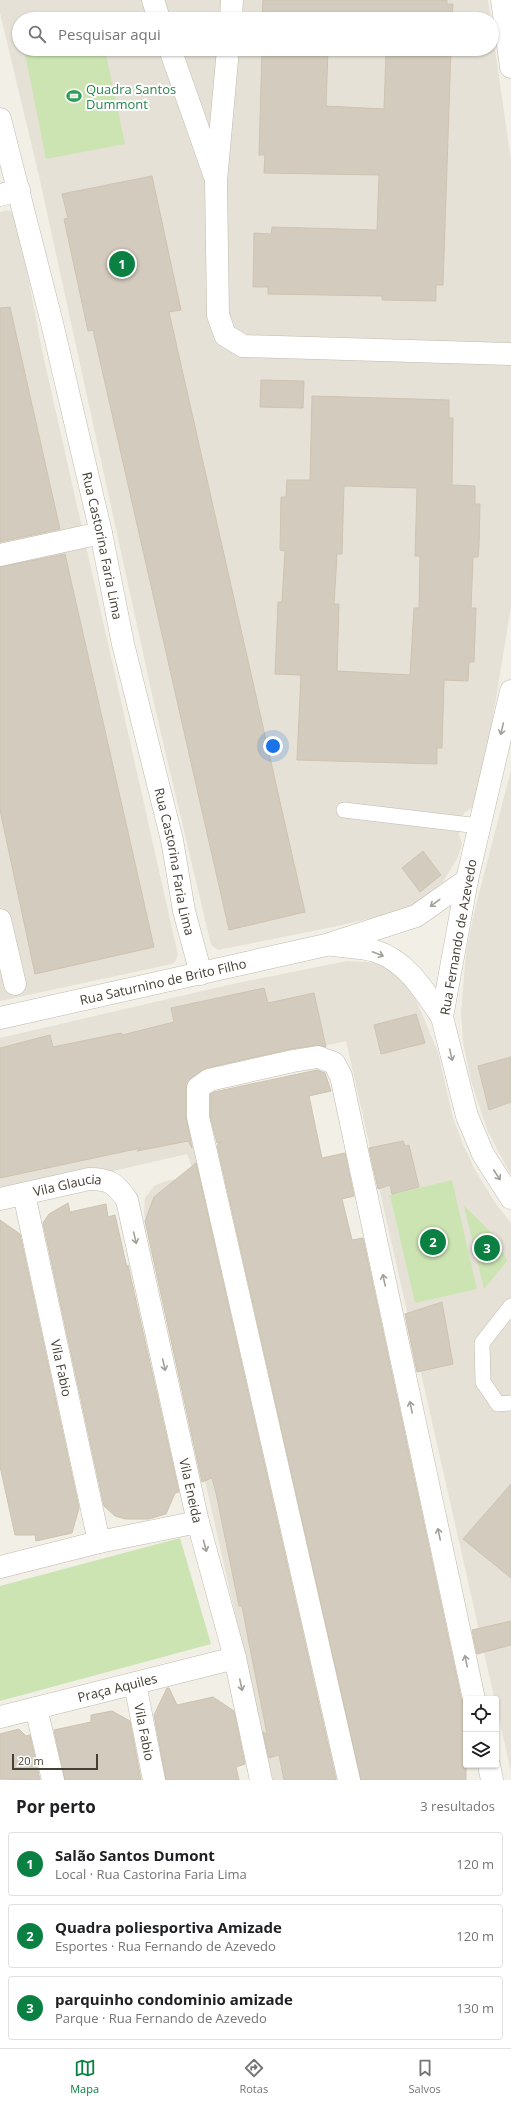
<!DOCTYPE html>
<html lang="pt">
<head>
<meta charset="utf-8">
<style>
	:root { --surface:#fff; --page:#f2f2f2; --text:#202124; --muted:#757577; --line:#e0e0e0; --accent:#0b8043 }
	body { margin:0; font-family:"Open Sans",sans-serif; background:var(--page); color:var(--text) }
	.controls { position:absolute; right:12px; bottom:12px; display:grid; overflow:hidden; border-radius:4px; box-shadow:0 1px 3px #0004 }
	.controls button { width:36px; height:36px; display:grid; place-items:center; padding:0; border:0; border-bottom:1px solid var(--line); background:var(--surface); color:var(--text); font:20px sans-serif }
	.scale { position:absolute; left:12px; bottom:10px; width:86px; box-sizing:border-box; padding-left:4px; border:2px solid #454036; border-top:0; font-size:11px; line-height:14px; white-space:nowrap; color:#454036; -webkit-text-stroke:3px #fff; paint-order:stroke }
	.you { position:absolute; left:273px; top:746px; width:14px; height:14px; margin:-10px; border:3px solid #fff; border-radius:50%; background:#1a73e8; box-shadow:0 0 0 6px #1a73e833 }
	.badge { display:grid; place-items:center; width:26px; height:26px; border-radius:50%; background:var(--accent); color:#fff; font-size:13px; font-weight:700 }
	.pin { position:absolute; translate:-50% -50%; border:2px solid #fff; box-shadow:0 1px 4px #0006 }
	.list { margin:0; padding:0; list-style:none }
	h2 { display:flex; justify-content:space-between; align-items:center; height:52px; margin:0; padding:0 16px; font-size:17px }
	h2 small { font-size:13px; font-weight:400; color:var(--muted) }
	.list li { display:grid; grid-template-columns:26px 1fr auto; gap:12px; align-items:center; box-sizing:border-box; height:64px; margin:0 8px 8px; padding:0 8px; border:1px solid var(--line); border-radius:4px }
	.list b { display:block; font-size:15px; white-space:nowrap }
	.list p { margin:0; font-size:13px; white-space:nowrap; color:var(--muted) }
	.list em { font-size:13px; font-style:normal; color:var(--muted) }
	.icon { flex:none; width:22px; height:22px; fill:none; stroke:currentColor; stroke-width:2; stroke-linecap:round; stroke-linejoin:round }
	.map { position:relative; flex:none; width:511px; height:1780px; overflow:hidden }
	.search { position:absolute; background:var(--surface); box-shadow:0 1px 3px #0004; left:12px; right:12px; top:12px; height:44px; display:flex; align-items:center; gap:10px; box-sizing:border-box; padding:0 14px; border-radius:22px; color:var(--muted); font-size:15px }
	.sheet { height:268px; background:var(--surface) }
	nav { display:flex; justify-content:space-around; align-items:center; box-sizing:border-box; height:56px; border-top:1px solid var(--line); background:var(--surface); font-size:11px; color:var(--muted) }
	nav a { display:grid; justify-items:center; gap:2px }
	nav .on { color:var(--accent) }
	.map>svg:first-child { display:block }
	.residential { fill:#e6e1d6 }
	.green { fill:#cce4b2 }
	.building { fill:#d3cbbd; stroke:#cec3b1; fill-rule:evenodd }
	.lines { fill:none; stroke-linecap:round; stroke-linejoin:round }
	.lane-casing { stroke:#c0baad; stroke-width:16 }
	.street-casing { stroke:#c0baad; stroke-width:23 }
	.lane { stroke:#fff; stroke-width:15 }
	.street { stroke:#fff; stroke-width:22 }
	.oneway { stroke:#a2a09a }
	.labels { text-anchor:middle; stroke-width:4; stroke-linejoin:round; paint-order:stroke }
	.leisure-label { font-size:13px; fill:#27864d; stroke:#fff; text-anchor:start }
	.street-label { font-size:13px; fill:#454036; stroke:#fff }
</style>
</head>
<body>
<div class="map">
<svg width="511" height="1780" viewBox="0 0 511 1780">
	<rect width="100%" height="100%" fill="#f2efe7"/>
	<path class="residential" d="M0 0H488L491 19H19V49H492V28L511 160V607L486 759 474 806 464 813 461 823 459 834 462 844 458 857 443 882 413 906 394 913 333 927 218 950 211 945 155 708 39 176 0 13Z
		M6 210 13 212 17 218 42 350 178 955 175 962 172 964 0 1001V212Z
		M511 770V1175L488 1132 471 1081 463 1042 461 1012 466 953 474 913Z
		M347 961 369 962 377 964 390 970 411 988 438 1052 453 1118 463 1144 474 1168 496 1204 511 1223V1772L346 1041 199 1074 189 1082 186 1094 341 1780H273L144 1213 145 1198 154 1186 163 1182 195 1175 187 1154 0 1197V1038L228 985Z"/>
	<path class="green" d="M24 49H105L125 144 46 159Z
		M452 1180 477 1289 415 1303 390 1195Z
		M464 1206 494 1235 507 1261 484 1289Z
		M180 1538 211 1644 0 1701V1586Z"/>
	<path class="building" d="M263 0H447V4H453L452 19H262Z
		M262 49H451L443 285H436V301L382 300V296L268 294V287H253L254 233 271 234 272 227 377 230 379 175 264 173 265 155H259ZM328 50 386 52 384 109 326 106Z
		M152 176 181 310 169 312 305 912 229 930 93 330 88 331 64 219 68 218 62 194Z
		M10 307 60 529 0 542V308Z
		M261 380 304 381 303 408 260 407Z
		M312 396 449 400V418H453L452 485 475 486V504H480L479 546 478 557H473L471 608H476L474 662H469L468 681 444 680 442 748H437V764L297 760 301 675 275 674 278 602H282L285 551 280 550 281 497H286L287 480H310ZM344 486 417 488 415 556H420L419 608H414L410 675 337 671 339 604H334L337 554H342Z
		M65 554 154 947 35 974 0 810V567Z
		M423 851 441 875 420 892 402 868Z
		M264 988 268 1003 314 993 326 1047 316 1045 291 1049 206 1068 191 1078 186 1088V1117L192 1148 188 1141 137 1151 141 1148 0 1178V1048L50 1035 53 1047 121 1033 122 1035 174 1022 171 1008Z
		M416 1014 425 1043 381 1054 374 1025Z
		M511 1057V1102L489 1110 478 1066Z
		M317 1070 325 1073 331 1091 309 1096 322 1158 345 1153 354 1196 342 1199 352 1240 363 1238 462 1702 466 1708V1780H361L217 1145 222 1142 217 1143 210 1116V1094L214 1092Z
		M403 1141 405 1146 409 1145 419 1187 392 1194 390 1185 378 1189 369 1148Z
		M196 1163 336 1780H284L279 1755 269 1758 263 1732 267 1734 249 1643 242 1606H239L216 1493 212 1478 202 1482 145 1221 154 1197Z
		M68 1203 70 1212 106 1204 108 1217 115 1215 127 1268 128 1265 179 1492 175 1493 166 1514 148 1519H125L115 1516 104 1506 43 1223 49 1214Z
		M0 1220 20 1234 79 1508 72 1533 36 1541 35 1535H15L0 1466Z
		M442 1302 453 1364 417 1372 405 1314Z
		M511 1484V1578L463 1539Z
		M511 1621V1645L477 1654 472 1630Z
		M167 1688H169L177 1705 213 1697 234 1711 245 1764 236 1767 239 1780H166L154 1715Z
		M112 1711 130 1721 141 1780H65L54 1730 91 1722V1715Z
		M19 1729 26 1736 30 1735 40 1780 0 1779V1734Z"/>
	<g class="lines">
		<g class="lane-casing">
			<path id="lane" d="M344 810 479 826
				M511 1306 482 1343 483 1382 498 1404 511 1403"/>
		</g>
		<g class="street-casing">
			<g id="street">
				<path d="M153 0 159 19"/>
				<path d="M502 0 511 67"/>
				<path d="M231 19 232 0"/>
				<path d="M170 49 214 174"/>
				<path d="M228 49 216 181 218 315 225 335 243 346 511 354"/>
				<path id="s1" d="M0 119 52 323 101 533 123 644 172 840 184 911 201 974"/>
				<path d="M0 195 19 190"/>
				<path d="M0 555 101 533"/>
				<path d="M511 691 467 880 442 1017 467 1116 483 1154 511 1198"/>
				<path d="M0 920 15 984"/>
				<path d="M332 945C345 947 361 947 375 951 407 961 424 991 442 1017"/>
				<path id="s2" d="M0 1018 326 945 416 916 467 880"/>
				<path id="s3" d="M24 1194 99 1542"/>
				<path id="s4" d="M0 1199 89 1179C110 1179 115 1183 127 1200L198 1522 235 1658 261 1780"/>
				<path d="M0 1567 99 1542 198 1522"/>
				<path id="s5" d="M135 1684 154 1780"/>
				<path d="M36 1708 53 1780"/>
				<path id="s6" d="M0 1717 235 1658"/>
				<path d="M489 1765 492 1780"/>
				<path d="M349 1780 198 1117V1088L209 1080 293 1061 318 1057 334 1063 341 1076 474 1699"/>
			</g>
		</g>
		<use href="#lane" class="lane"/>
		<use href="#street" class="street"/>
	</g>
	<defs><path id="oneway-shaft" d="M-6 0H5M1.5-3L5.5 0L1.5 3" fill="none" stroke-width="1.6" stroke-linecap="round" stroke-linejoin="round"/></defs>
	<g class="oneway">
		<use href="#oneway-shaft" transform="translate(502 729) rotate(103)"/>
		<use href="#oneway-shaft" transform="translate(435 903) rotate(144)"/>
		<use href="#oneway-shaft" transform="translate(378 954) rotate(21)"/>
		<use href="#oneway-shaft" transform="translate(451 1055) rotate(77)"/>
		<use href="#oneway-shaft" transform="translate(497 1175) rotate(57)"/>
		<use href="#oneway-shaft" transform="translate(135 1238) rotate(77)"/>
		<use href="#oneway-shaft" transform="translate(384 1280) rotate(-102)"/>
		<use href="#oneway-shaft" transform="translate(164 1365) rotate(77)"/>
		<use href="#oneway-shaft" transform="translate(411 1407) rotate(-102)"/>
		<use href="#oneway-shaft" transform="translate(439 1534) rotate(-102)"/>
		<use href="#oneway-shaft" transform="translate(205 1546) rotate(75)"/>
		<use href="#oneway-shaft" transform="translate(466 1661) rotate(-102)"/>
		<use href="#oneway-shaft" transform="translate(241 1685) rotate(78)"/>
	</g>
	<defs>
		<g id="stadium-bare" transform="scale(1.2)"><path d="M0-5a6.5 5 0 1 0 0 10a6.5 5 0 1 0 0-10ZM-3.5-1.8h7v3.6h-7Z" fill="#2e9e5b" stroke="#fff" stroke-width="2.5" paint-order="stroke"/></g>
	</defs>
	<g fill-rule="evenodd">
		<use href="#stadium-bare" x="74" y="96"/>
	</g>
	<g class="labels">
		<g class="leisure-label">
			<text x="86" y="94">Quadra Santos<tspan x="86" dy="15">Dummont</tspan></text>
		</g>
		<g class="street-label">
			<text dy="5" stroke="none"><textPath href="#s1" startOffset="439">Rua Castorina Faria Lima</textPath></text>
			<text dy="5" stroke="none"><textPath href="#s1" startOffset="763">Rua Castorina Faria Lima</textPath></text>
			<text transform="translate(458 937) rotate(-80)" y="5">Rua Fernando de Azevedo</text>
			<text dy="5" stroke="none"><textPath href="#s2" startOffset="167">Rua Saturnino de Brito Filho</textPath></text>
			<text dy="5" stroke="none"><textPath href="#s4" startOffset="69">Vila Glaucia</textPath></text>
			<text dy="5" stroke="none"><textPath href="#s3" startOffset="178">Vila Fabio</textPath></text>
			<text dy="5" stroke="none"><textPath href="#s4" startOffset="435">Vila Eneida</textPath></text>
			<text dy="5" stroke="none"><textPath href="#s6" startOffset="121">Praça Aquiles</textPath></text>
			<text dy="5" stroke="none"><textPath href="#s5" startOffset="49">Vila Fabio</textPath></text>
		</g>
	</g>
</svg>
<div class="controls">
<button><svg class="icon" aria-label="locate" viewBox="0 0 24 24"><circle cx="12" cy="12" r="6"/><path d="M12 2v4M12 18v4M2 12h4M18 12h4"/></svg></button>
<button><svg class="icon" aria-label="layers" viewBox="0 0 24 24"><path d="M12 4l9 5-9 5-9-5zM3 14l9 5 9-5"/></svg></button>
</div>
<div class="scale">20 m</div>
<div class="you"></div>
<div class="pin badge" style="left:122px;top:264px">1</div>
<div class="pin badge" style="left:433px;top:1242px">2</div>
<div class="pin badge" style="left:487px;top:1248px">3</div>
<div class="search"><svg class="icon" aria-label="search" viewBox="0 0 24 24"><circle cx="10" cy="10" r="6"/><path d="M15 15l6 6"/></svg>Pesquisar aqui</div>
</div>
<section class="sheet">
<h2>Por perto<small>3 resultados</small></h2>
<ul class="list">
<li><span class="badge">1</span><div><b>Salão Santos Dumont</b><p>Local · Rua Castorina Faria Lima</p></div><em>120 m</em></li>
<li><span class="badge">2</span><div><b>Quadra poliesportiva Amizade</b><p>Esportes · Rua Fernando de Azevedo</p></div><em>120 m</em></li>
<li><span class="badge">3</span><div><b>parquinho condominio amizade</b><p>Parque · Rua Fernando de Azevedo</p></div><em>130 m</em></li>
</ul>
</section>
<nav>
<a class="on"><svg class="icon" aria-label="map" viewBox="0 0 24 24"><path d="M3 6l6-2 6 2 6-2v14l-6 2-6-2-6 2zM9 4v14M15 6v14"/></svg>Mapa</a>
<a><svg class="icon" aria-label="directions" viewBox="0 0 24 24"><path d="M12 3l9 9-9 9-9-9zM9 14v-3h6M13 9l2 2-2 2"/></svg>Rotas</a>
<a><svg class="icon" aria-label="saved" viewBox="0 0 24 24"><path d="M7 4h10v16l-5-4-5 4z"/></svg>Salvos</a>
</nav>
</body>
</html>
